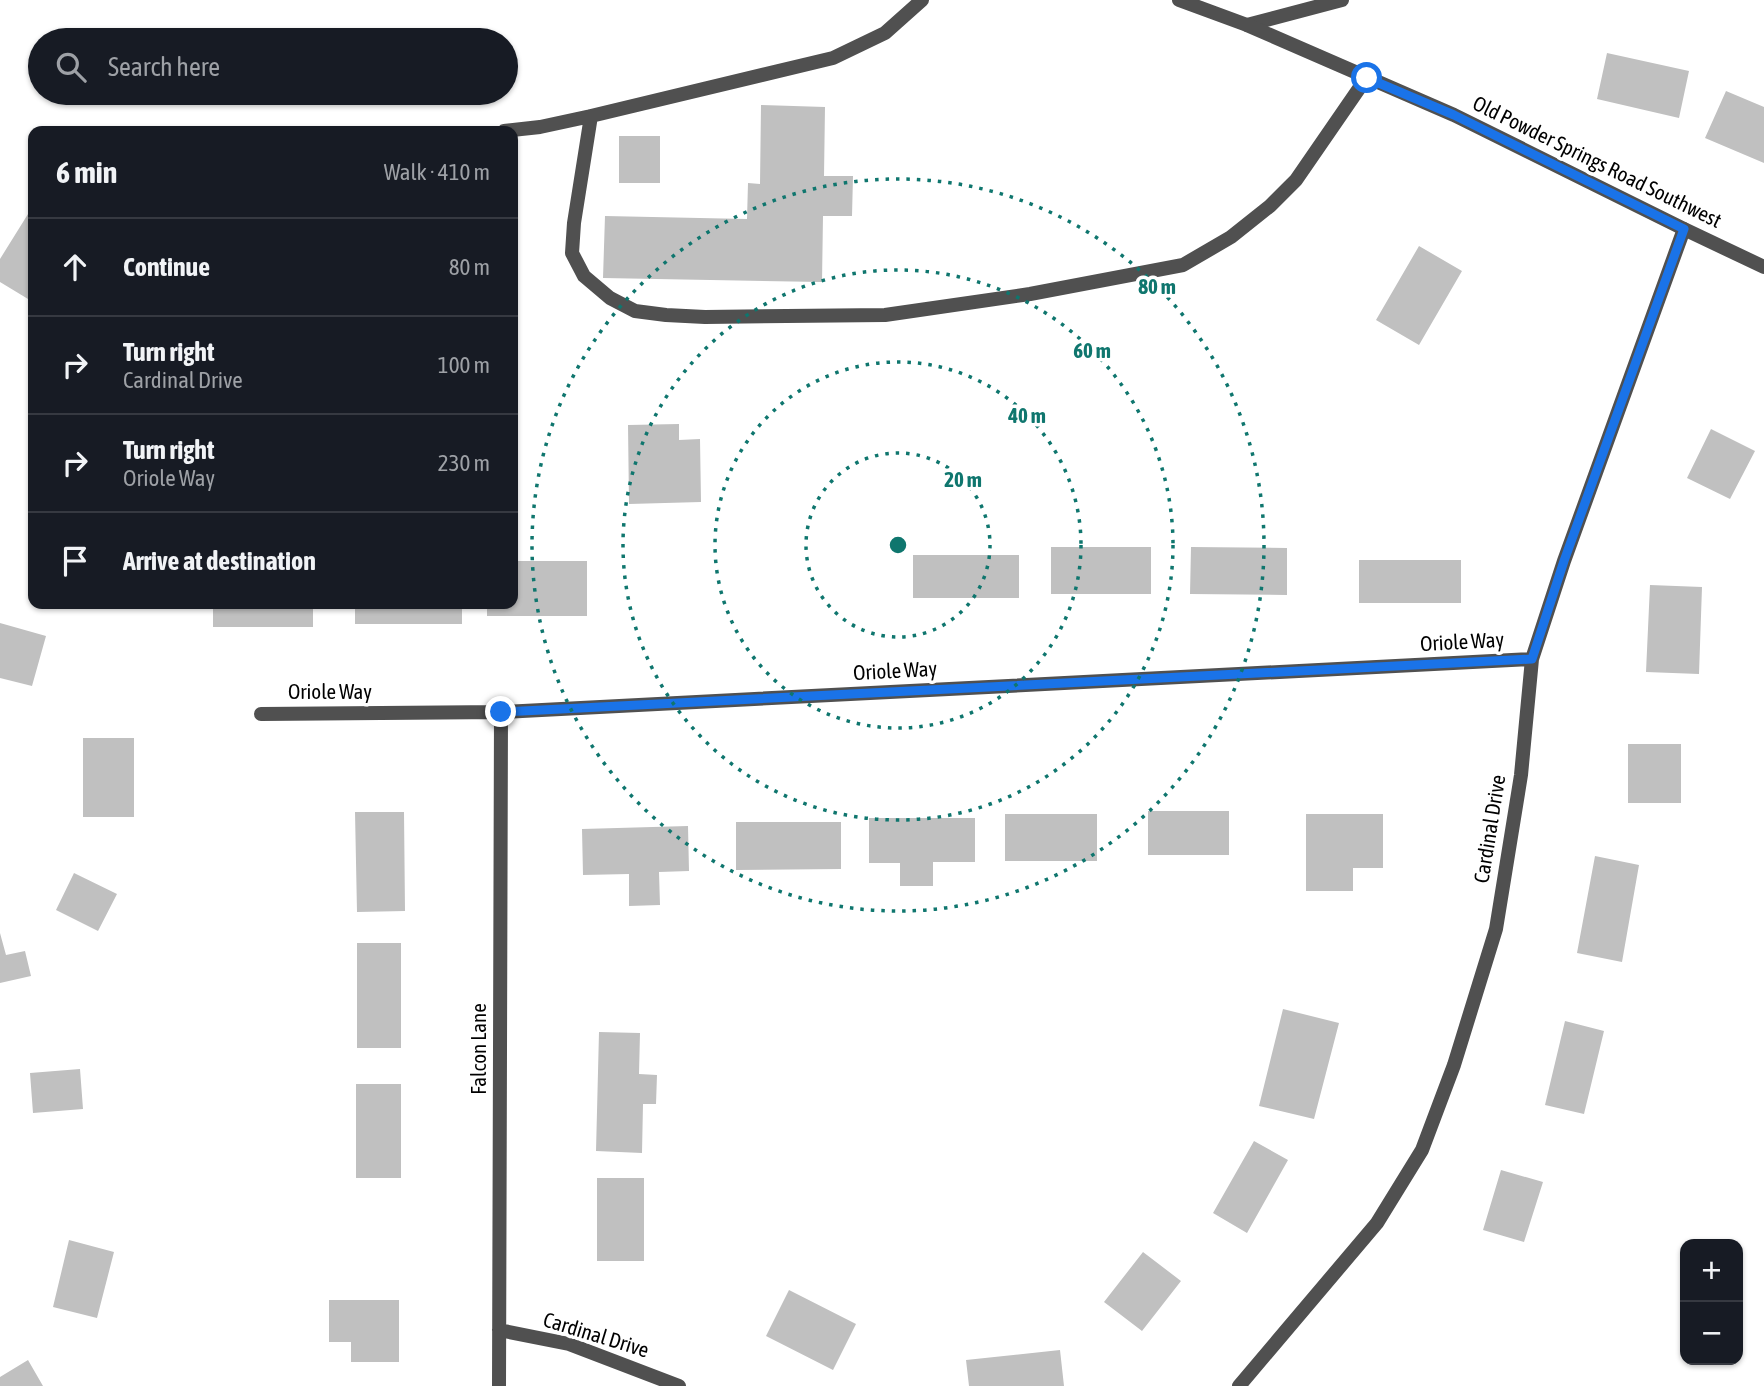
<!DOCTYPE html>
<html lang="en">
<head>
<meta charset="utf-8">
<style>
	:root { --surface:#171b24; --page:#242831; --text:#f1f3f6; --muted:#9ea1a6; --line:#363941 }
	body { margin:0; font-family:"Asap Condensed",sans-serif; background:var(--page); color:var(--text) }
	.controls { position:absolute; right:21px; bottom:21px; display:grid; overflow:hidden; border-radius:14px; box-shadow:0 2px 5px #0004 }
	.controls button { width:63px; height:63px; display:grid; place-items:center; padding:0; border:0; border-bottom:2px solid var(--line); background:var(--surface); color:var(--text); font:35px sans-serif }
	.stop { position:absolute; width:21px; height:21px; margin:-16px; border:5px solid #1a73e8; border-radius:50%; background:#fff }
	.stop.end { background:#1a73e8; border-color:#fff; box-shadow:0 2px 7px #0008 }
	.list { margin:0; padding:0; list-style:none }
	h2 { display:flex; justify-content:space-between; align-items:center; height:91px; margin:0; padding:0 28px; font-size:30px }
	h2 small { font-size:23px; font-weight:400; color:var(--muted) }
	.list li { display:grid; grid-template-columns:46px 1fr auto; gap:21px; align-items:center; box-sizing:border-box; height:98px; padding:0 28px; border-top:2px solid var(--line) }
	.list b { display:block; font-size:26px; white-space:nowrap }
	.list p { margin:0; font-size:23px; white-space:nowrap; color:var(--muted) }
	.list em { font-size:23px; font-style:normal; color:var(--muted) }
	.icon { flex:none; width:38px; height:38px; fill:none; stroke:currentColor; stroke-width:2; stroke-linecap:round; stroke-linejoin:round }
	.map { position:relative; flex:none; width:1764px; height:1386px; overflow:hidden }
	.search { position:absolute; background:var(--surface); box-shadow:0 2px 5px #0004; left:28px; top:28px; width:490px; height:77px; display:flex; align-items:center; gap:18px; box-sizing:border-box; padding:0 24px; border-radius:38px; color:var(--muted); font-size:26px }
	.panel { position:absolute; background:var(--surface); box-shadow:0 2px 5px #0004; left:28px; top:126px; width:490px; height:483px; border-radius:14px }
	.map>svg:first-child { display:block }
	.building { fill:#c0c0c0 }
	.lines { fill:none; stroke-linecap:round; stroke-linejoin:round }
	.service { stroke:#505050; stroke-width:14 }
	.minor { stroke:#505050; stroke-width:14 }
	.tertiary { stroke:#505050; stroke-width:14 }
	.route { stroke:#1a73e8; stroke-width:9 }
	.ring { fill:none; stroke:#0f766e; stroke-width:3.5; stroke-dasharray:3.5 7 }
	.labels { text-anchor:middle; stroke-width:7; stroke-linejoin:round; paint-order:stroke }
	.street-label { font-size:21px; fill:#000; stroke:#fff }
	.centre { fill:#0f766e; stroke:#fff; stroke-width:3.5 }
	.ring-label { font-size:21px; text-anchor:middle; font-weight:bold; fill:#0f766e; stroke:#fff; stroke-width:7; stroke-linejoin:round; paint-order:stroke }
</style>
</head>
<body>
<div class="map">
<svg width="1764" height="1386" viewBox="0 0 1764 1386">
	<rect width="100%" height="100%" fill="#fff"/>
	<path class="building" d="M1607 53 1689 71 1679 118 1597 99Z
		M1726 91 1764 107V163L1705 138Z
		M761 105 825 107 824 176H853L852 216H823L822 282 603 278 605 216 747 219 748 183 760 184Z
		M619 136H660V183H619Z
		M33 206V302L0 282V259Z
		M1419 246 1462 271 1419 345 1376 320Z
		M679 424V440L700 439 701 502 629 504 628 425Z
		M1711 429 1755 451 1730 499 1687 478Z
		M1051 547H1151V594H1051Z
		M1191 547 1287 548V595L1190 594Z
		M913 555H1019V598H913Z
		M1359 560H1461V603H1359Z
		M513 561H587V616H487V604H513Z
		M1650 585 1702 587 1699 674 1646 672Z
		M213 604H313V627H213Z
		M355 604H462V624H355Z
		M0 623 46 636 32 686 0 678Z
		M83 738H134V817H83Z
		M1628 744H1681V803H1628Z
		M1148 811H1229V855H1148Z
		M355 812H404L405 911 357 912Z
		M1005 814H1097V861H1005Z
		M1306 814H1383V868H1353V891H1306Z
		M869 818H975V862H933V886H900V863H869Z
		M736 822H841V869L736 870Z
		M688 826 689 871 659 872 660 905 629 906V874L583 875 582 829Z
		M1595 856 1639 865 1622 962 1577 953Z
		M74 873 117 894 98 931 56 910Z
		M0 933 6 955 25 951 31 976 0 983Z
		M357 943H401V1048H357Z
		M1283 1009 1339 1023 1314 1119 1259 1106Z
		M1565 1021 1604 1031 1584 1114 1545 1105Z
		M599 1032 640 1033 639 1074 657 1075 656 1104H643L642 1153 596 1151Z
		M80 1069 83 1109 33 1113 30 1073Z
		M356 1084H401V1178H356Z
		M1254 1141 1288 1160 1247 1233 1213 1213Z
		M1501 1170 1543 1182 1524 1242 1483 1230Z
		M597 1178H644V1261H597Z
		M69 1240 114 1252 97 1318 53 1307Z
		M1143 1252 1181 1281 1142 1331 1104 1302Z
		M789 1290 856 1324 833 1370 766 1336Z
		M329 1300H399V1362H351V1342H329Z
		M1060 1350 1064 1386H969L966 1360Z
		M28 1360 43 1386H0V1377Z"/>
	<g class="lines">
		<path class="service" d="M591 116 574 223 572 253 584 276 610 298 635 311 666 315 705 317 885 315 1030 294 1183 265 1231 237 1270 206 1296 180 1367 77
			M504 131 540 127 591 116 833 58 885 33 922 0"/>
		<path class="minor" d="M1247 25 1342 0
			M261 714 501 712 1532 659
			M499 1330 569 1344 679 1386
			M499 1386 501 712
			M1239 1386 1377 1223 1422 1150 1454 1065 1496 929 1521 775 1532 659 1564 561 1684 229"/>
		<path class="tertiary" d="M1179 0 1247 25 1454 115 1684 229 1764 267"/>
	</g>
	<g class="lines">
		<path class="route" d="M501 712 1532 659 1564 561 1684 229 1454 115 1367 78"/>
	</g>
	<g class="ring">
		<circle cx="898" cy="545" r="92"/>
		<circle cx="898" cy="545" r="183"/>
		<circle cx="898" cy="545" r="275"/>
		<circle cx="898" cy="545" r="366"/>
	</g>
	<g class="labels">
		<g class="street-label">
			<text transform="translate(1597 162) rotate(26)" y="7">Old Powder Springs Road Southwest</text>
			<text transform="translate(1462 642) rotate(-3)" y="7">Oriole Way</text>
			<text transform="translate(895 671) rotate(-3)" y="7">Oriole Way</text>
			<text x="330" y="699">Oriole Way</text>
			<text transform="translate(1490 829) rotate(-81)" y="7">Cardinal Drive</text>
			<text transform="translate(479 1049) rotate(-90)" y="7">Falcon Lane</text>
			<text transform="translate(596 1335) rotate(17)" y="7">Cardinal Drive</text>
		</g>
	</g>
	<circle cx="898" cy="545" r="10" class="centre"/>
	<g class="ring-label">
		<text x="1157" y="294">80 m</text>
		<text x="1092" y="358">60 m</text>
		<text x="1027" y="423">40 m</text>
		<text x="963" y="487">20 m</text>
	</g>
</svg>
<div class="controls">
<button>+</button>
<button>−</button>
</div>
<div class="stop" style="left:1367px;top:78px"></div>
<div class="stop end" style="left:501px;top:712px"></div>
<div class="search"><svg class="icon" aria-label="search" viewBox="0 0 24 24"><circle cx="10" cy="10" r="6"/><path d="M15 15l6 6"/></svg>Search here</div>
<section class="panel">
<h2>6 min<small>Walk · 410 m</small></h2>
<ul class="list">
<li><svg class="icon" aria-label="ahead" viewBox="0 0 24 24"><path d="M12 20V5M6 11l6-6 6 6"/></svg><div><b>Continue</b></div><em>80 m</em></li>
<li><svg class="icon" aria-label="right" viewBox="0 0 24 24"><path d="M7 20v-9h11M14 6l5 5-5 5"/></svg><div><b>Turn right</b><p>Cardinal Drive</p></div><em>100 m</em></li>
<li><svg class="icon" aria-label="right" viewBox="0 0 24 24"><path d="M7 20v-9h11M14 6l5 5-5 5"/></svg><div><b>Turn right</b><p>Oriole Way</p></div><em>230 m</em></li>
<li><svg class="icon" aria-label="arrive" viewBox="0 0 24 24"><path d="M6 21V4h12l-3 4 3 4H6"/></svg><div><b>Arrive at destination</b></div></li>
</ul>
</section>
</div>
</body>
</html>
